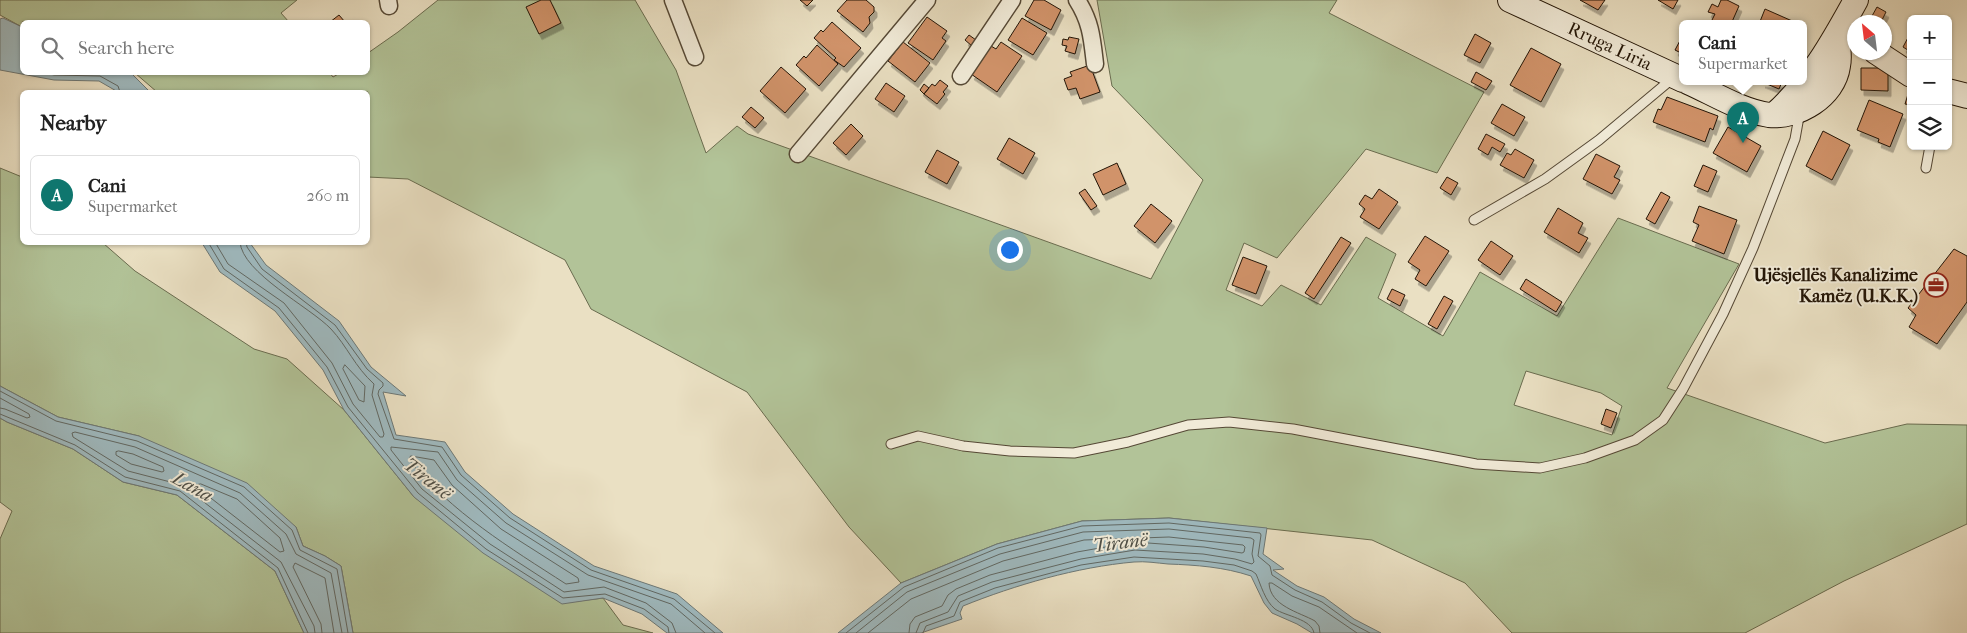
<!DOCTYPE html>
<html lang="en">
<head>
<meta charset="utf-8">
<style>
	:root { --surface:#fff; --page:#f2f2f2; --text:#222; --muted:#767676; --line:#e0e0e0; --accent:#0f766e }
	body { margin:0; font-family:"IM FELL French Canon",serif; background:var(--page); color:var(--text) }
	.controls { position:absolute; right:15px; top:15px; display:grid; overflow:hidden; border-radius:8px; box-shadow:0 1px 4px #0004 }
	.controls button { width:45px; height:45px; display:grid; place-items:center; padding:0; border:0; border-bottom:1px solid var(--line); background:var(--surface); color:var(--text); font:25px sans-serif }
	.compass { position:absolute; left:1847px; top:15px; width:45px; height:45px; border-radius:50%; background:var(--surface); box-shadow:0 1px 4px #0004; rotate:332deg }
	.you { position:absolute; left:1009px; top:249px; width:18px; height:18px; margin:-12px; border:4px solid #fff; border-radius:50%; background:#1a73e8; box-shadow:0 0 0 8px #1a73e833 }
	.badge { display:grid; place-items:center; width:32px; height:32px; border-radius:50%; background:var(--accent); color:#fff; font-size:16px; font-weight:700 }
	.pin { position:absolute; translate:-50% -41px; filter:drop-shadow(0 1px 2px #0008) }
	.pin::after { content:''; position:absolute; top:26px; width:18px; height:15px; background:inherit; clip-path:polygon(0 0,100% 0,50% 100%) }
	.popup { position:absolute; left:1679px; top:20px; width:128px; height:65px; box-sizing:border-box; display:grid; place-content:center; border-radius:8px; background:var(--surface); filter:drop-shadow(0 1px 4px #0005); font-size:16px; white-space:nowrap; color:var(--muted) }
	.popup b { font-size:19px; color:var(--text) }
	.popup::after { content:''; position:absolute; left:50%; top:100%; margin-left:-10px; border:10px solid transparent; border-top-color:var(--surface) }
	.list { margin:0; padding:0; list-style:none }
	h2 { display:flex; justify-content:space-between; align-items:center; height:65px; margin:0; padding:0 20px; font-size:21px }
	h2 small { font-size:16px; font-weight:400; color:var(--muted) }
	.list li { display:grid; grid-template-columns:32px 1fr auto; gap:15px; align-items:center; box-sizing:border-box; height:80px; margin:0 10px 10px; padding:0 10px; border:1px solid var(--line); border-radius:8px }
	.list b { display:block; font-size:19px; white-space:nowrap }
	.list p { margin:0; font-size:16px; white-space:nowrap; color:var(--muted) }
	.list em { font-size:16px; font-style:normal; color:var(--muted) }
	.icon { flex:none; width:28px; height:28px; fill:none; stroke:currentColor; stroke-width:2; stroke-linecap:round; stroke-linejoin:round }
	.map { position:relative; flex:none; width:1967px; height:633px; overflow:hidden }
	.search { position:absolute; background:var(--surface); box-shadow:0 1px 4px #0004; left:20px; top:20px; width:350px; height:55px; display:flex; align-items:center; gap:12px; box-sizing:border-box; padding:0 18px; border-radius:8px; color:var(--muted); font-size:19px }
	.panel { position:absolute; background:var(--surface); box-shadow:0 1px 4px #0004; left:20px; top:90px; width:350px; height:155px; border-radius:8px }
	.map>svg:first-child { display:block }
	.green { fill:#b2c398; stroke:#6a6c4f; fill-rule:evenodd }
	.water { fill:#9fbac0; stroke:#6d7876 }
	.lines { fill:none; stroke-linecap:round; stroke-linejoin:round }
	.shore { stroke:#616863; stroke-width:1 }
	.building { fill:#d1936a; stroke:#231506; filter:url(#shadow) }
	.lane-casing { stroke:#554835; stroke-width:11 }
	.street-casing { stroke:#554835; stroke-width:19 }
	.secondary-casing { stroke:#231506; stroke-width:26 }
	.lane { stroke:#f1ebd8; stroke-width:9 }
	.street { stroke:#f1ebd8; stroke-width:16 }
	.secondary { stroke:#f1ebd8; stroke-width:24 }
	.labels { text-anchor:middle; stroke-width:4; stroke-linejoin:round; paint-order:stroke }
	.street-label { font-size:18px; fill:#231506; stroke:#f1ebd8 }
	.poi-label { font-size:18px; font-weight:bold; fill:#231506; stroke:#f1ebd8; text-anchor:end }
	.water-label { font-size:19px; font-style:italic; fill:#4e4f47; stroke:#f1ebd8 }
</style>
</head>
<body>
<div class="map">
<svg width="1967" height="633" viewBox="0 0 1967 633">
	<defs>
		<filter id="shadow"><feDropShadow dx="3" dy="5.5" stdDeviation="0" flood-color="#0004"/></filter>
	</defs>
	<rect width="100%" height="100%" fill="#eae0c3"/>
	<filter id="stains"><feTurbulence type="fractalNoise" baseFrequency=".004" numOctaves="4"/><feColorMatrix values="0 0 0 0 .2 0 0 0 0 .09 0 0 0 0 .02 0 0 0 .5 -.17"/></filter>
	<radialGradient id="worn" r=".72"><stop offset=".6" stop-color="#630" stop-opacity="0"/><stop offset="1" stop-color="#630" stop-opacity=".3"/></radialGradient>
	<path class="green" d="M0 0H297L281 13 289 22H22V27L0 15Z
		M438 0H635L676 70 706 153 737 126 748 134 1151 279 1203 180 1112 86 1097 0H1337L1329 13 1484 92 1437 173 1366 149 1277 258 1244 243 1226 290 1262 306 1281 285 1321 305 1366 237 1396 254 1378 298 1443 336 1480 272 1557 316 1618 218 1739 264 1667 388 1825 443 1907 424 1967 425V524L1844 581 1745 633H1512L1465 583 1372 540 1169 518 1082 521 997 544 901 583 849 527 747 392 591 309 565 260 408 179 368 177V92H157L135 73 329 72 333 77 340 73 368 72V53L398 32ZM1526 371 1601 393 1622 406 1612 435 1514 405Z
		M0 168 22 177V242L103 243 135 271 254 349 287 359 344 410 414 497 562 603 603 598 623 625 653 633H353L341 566 325 556 303 546 296 527 139 436 58 417 0 386Z
		M0 418 7 422 73 449 123 482 177 495 275 571 304 633H0V539L12 511 0 502Z"/>
	<path class="water" d="M3 18 22 27V72L131 73 150 92H118L99 81 54 80 0 70V19Z
		M202 243H250L266 265 339 321 371 367 406 396 383 392 396 435 445 442 465 472 513 514 594 566 677 594 723 633H667L642 614 603 598 562 604 483 553 414 497 344 410 323 370 275 311 220 272Z
		M0 386 58 417 139 436 247 483 296 527 303 546 325 556 341 566 353 633H304L275 571 177 495 123 482 73 449 7 422 0 418Z
		M1169 518 1267 528 1263 554 1284 569 1273 570 1297 586 1324 597 1354 619 1381 633H1312L1297 624 1272 613 1264 603 1251 576C1224 567 1196 565 1168 564 1157 563 1145 561 1134 562 1077 567 1015 585 963 606L960 613 962 619 921 633H838L901 583 997 544 1082 521Z"/>
	<g class="lines">
		<path class="shore" d="M42 72 54 75 100 76 118 86 120 92
			M208 242 224 269 279 308 327 367 348 407 418 493 486 549 563 598 605 594 644 609 668 627 669 633
			M215 242 228 264 284 303 332 363 353 404 380 437H383L384 434 372 395 374 384C355 367 347 346 331 329 310 307 242 273 240 242
			M246 242 247 247 262 269 335 325 367 369 383 383V386L379 390 378 394 394 439 442 447 461 475 510 518 591 570 674 599 715 633
			M345 365 365 386 364 402 359 400 343 369Z
			M0 391 56 421 137 441 244 487 292 530 300 550 337 569 348 633
			M0 398 29 414 30 417 27 418 5 409 0 408
			M0 414 75 445 125 477 180 491 278 568 308 633
			M119 451 133 454 163 467 164 471 162 472 131 464 116 455V452Z
			M411 456 434 460 452 485 501 529 578 578 579 582 566 584C510 548 451 512 409 460Z
			M201 484 237 499 280 538 284 551 280 552 198 488 197 485Z
			M315 633 314 626 281 562 182 485 128 471 73 437 72 433 75 432 135 447 240 493 286 534 296 554 331 573 342 633
			M322 633 321 624 293 567 295 563 325 578 334 633
			M676 633 672 623 646 603 604 587 564 592 490 544 422 489 391 450V447L438 452 457 480 506 523 588 575 671 604 705 633
			M846 633 904 587 998 548 1082 526 1169 523 1260 533 1261 535 1258 556 1270 566 1272 575 1295 590 1322 602 1351 623 1370 633
			M856 633 907 592 1000 554 1083 532 1169 529 1251 538 1254 540 1252 554 1254 562 1252 564 1235 559 1203 554 1135 550 1081 559 992 582 958 596 948 612 920 623 916 633
			M868 633 911 599 1003 561 1084 540 1169 537 1243 545 1245 547 1244 552 1242 553 1204 547 1134 542 1077 552 990 575 956 589 948 595 942 606 915 617 910 624 909 633
			M923 633 926 626 954 616 960 602 995 588 1081 565 1134 557 1203 561 1234 565 1252 571 1256 574C1261 585 1265 601 1275 609 1285 616 1312 619 1314 633
			M1320 633 1319 626 1315 621C1299 612 1270 606 1269 583H1272L1292 596 1319 607 1357 633"/>
	</g>
	<path class="building" d="M541 0H550L561 23 539 34 526 7Z
		M800 0H813L807 6Z
		M847 0H866L874 7V12L869 17 870 23 863 32 837 11Z
		M1034 0H1044L1061 10 1051 30 1025 16Z
		M1580 0H1605L1598 10Z
		M1658 0H1678L1673 9Z
		M1721 0H1727L1739 6 1731 24H1716L1711 22 1715 14 1708 12 1712 4 1718 7Z
		M1877 7 1886 12 1881 22 1872 16Z
		M1765 9 1799 24H1759Z
		M339 15 345 22H330Z
		M927 17 947 31 942 38 946 41 933 60 908 43Z
		M1022 18 1047 33 1033 55 1008 40Z
		M832 22 861 48 844 67 834 60 836 58 814 38 821 30 823 32Z
		M1911 32V52L1903 47Z
		M1475 34 1491 43 1480 63 1464 55Z
		M969 35 976 40 972 46 965 40Z
		M1683 35V54L1675 50Z
		M1069 37 1079 39 1075 54 1065 51 1067 46 1062 45 1063 39 1068 40Z
		M903 42 930 63 915 82 888 61Z
		M1001 42 1022 56 997 92 971 74 991 46 996 49Z
		M817 45 838 64 819 86 796 65 804 56 806 58Z
		M1531 48 1561 64 1541 102 1510 85Z
		M1090 65 1100 92 1080 99 1076 88 1068 90 1064 79 1072 76 1070 72Z
		M781 67 806 89 785 113 760 91Z
		M1861 68H1888V91L1861 90Z
		M1476 72 1492 81 1486 90 1471 82Z
		M940 80 948 86 943 92 945 94 937 104 924 94 932 84 935 86Z
		M1762 82H1782L1779 89Z
		M886 83 905 96 894 112 875 99Z
		M924 84 929 88 924 94 920 90Z
		M1909 91 1911 92V105L1905 104Z
		M1667 97 1718 116 1713 130 1710 128 1705 142 1653 122 1658 109 1661 110Z
		M1869 100 1903 114 1890 147 1878 142 1879 139 1857 130Z
		M1502 104 1525 117 1514 136 1491 123Z
		M751 107 764 118 755 128 742 117Z
		M851 124 863 136 846 155 833 143Z
		M1728 127 1761 146 1747 172 1713 153Z
		M1823 131 1850 145 1832 180 1806 166Z
		M1486 134 1505 144 1500 152 1492 147 1488 155 1478 149Z
		M1009 138 1035 153 1023 174 997 159Z
		M1515 149 1534 160 1524 178 1500 165 1507 153 1511 155Z
		M937 150 959 162 947 184 925 172Z
		M1596 154 1620 166 1614 177 1620 180 1612 194 1583 179Z
		M1117 163 1126 184 1103 195 1093 174Z
		M1703 165 1717 171 1708 192 1694 186Z
		M1447 177 1458 183 1451 195 1440 188Z
		M1085 189 1097 206 1091 210 1079 193Z
		M1379 189 1398 202 1379 229 1360 217 1365 209 1359 204 1365 195 1372 199Z
		M1661 192 1670 197 1655 224 1646 219Z
		M1151 204 1172 221 1155 243 1134 226Z
		M1699 206 1737 220 1724 254 1692 241 1699 225 1693 222Z
		M1558 208 1583 223 1578 233 1588 238 1579 253 1544 232Z
		M1425 236 1449 251 1426 286 1415 279 1420 270 1408 262Z
		M1341 237 1351 243 1314 299 1305 293Z
		M1491 241 1513 256 1500 275 1478 260Z
		M1954 249 1967 256V302L1937 344 1909 327 1916 315 1908 308Z
		M1243 257 1267 266 1256 294 1232 285Z
		M1526 279 1562 302 1556 312 1520 289Z
		M1392 289 1405 295 1400 306 1387 299Z
		M1444 296 1453 301 1437 329 1428 324Z
		M1606 409 1617 413 1611 428 1601 424Z"/>
	<g class="lines">
		<g class="lane-casing">
			<path id="lane" d="M1926 168 1930 146
				M1474 220 1545 179 1599 140 1673 78
				M891 444 918 436 963 446 1010 451 1074 453 1128 442 1188 425 1229 422 1293 429 1476 464 1540 468 1585 458 1635 440 1663 420 1683 389 1723 314 1753 248 1795 139 1800 111"/>
		</g>
		<g class="street-casing">
			<path id="street" d="M388 0 389 6
				M673 0 695 57
				M1077 0C1091 22 1092 38 1095 64
				M961 76 1012 0
				M798 154 927 0"/>
		</g>
		<g class="secondary-casing">
			<path id="secondary" d="M1510 0 1683 80
				M1876 52 1911 75
				M1688 82C1713 93 1741 111 1769 115 1798 118 1834 96 1838 66 1840 56 1838 46 1836 36
				M1948 91 1967 96
				M1774 115C1810 83 1833 42 1856 0"/>
		</g>
		<use href="#lane" class="lane"/>
		<use href="#street" class="street"/>
		<use href="#secondary" class="secondary"/>
	</g>
	<defs>
		<g id="office-ring" transform="scale(1.25)"><circle r="9.5" fill="#f1ebd8" stroke="#8f2418" stroke-width="1.5"/><path d="M-6-3h4V-5.5h4V-3h4V5H-6ZM-1-4.5V-3h2v-1.5ZM-6 0V1H6V0Z" fill="#8f2418"/></g>
	</defs>
	<g fill-rule="evenodd">
		<use href="#office-ring" x="1936" y="285"/>
	</g>
	<g class="labels">
		<g class="street-label">
			<text transform="translate(1610 46) rotate(25)" y="6">Rruga Liria</text>
		</g>
		<g class="poi-label">
			<text x="1918" y="281">Ujësjellës Kanalizime<tspan x="1918" dy="21">Kamëz (U.K.K.)</tspan></text>
		</g>
		<g class="water-label">
			<text transform="translate(428 478) rotate(38)" y="7">Tiranë</text>
			<text transform="translate(193 486) rotate(29)" y="7">Lana</text>
			<text transform="translate(1120 542) rotate(-7)" y="7">Tiranë</text>
		</g>
	</g>
	<rect width="100%" height="100%" filter="url(#stains)"/>
	<rect width="100%" height="100%" fill="url(#worn)"/>
</svg>
<div class="controls">
<button>+</button>
<button>−</button>
<button><svg class="icon" aria-label="layers" viewBox="0 0 24 24"><path d="M12 4l9 5-9 5-9-5zM3 14l9 5 9-5"/></svg></button>
</div>
<svg class="compass" viewBox="-18 -18 36 36"><path d="M0-13l5 13h-10z" fill="#e53935"/><path d="M0 13l5-13h-10z" fill="#767676"/></svg>
<div class="you"></div>
<div class="pin badge" style="left:1743px;top:143px">A</div>
<div class="popup"><b>Cani</b>Supermarket</div>
<div class="search"><svg class="icon" aria-label="search" viewBox="0 0 24 24"><circle cx="10" cy="10" r="6"/><path d="M15 15l6 6"/></svg>Search here</div>
<section class="panel">
<h2>Nearby<small></small></h2>
<ul class="list">
<li><span class="badge">A</span><div><b>Cani</b><p>Supermarket</p></div><em>260 m</em></li>
</ul>
</section>
</div>
</body>
</html>
